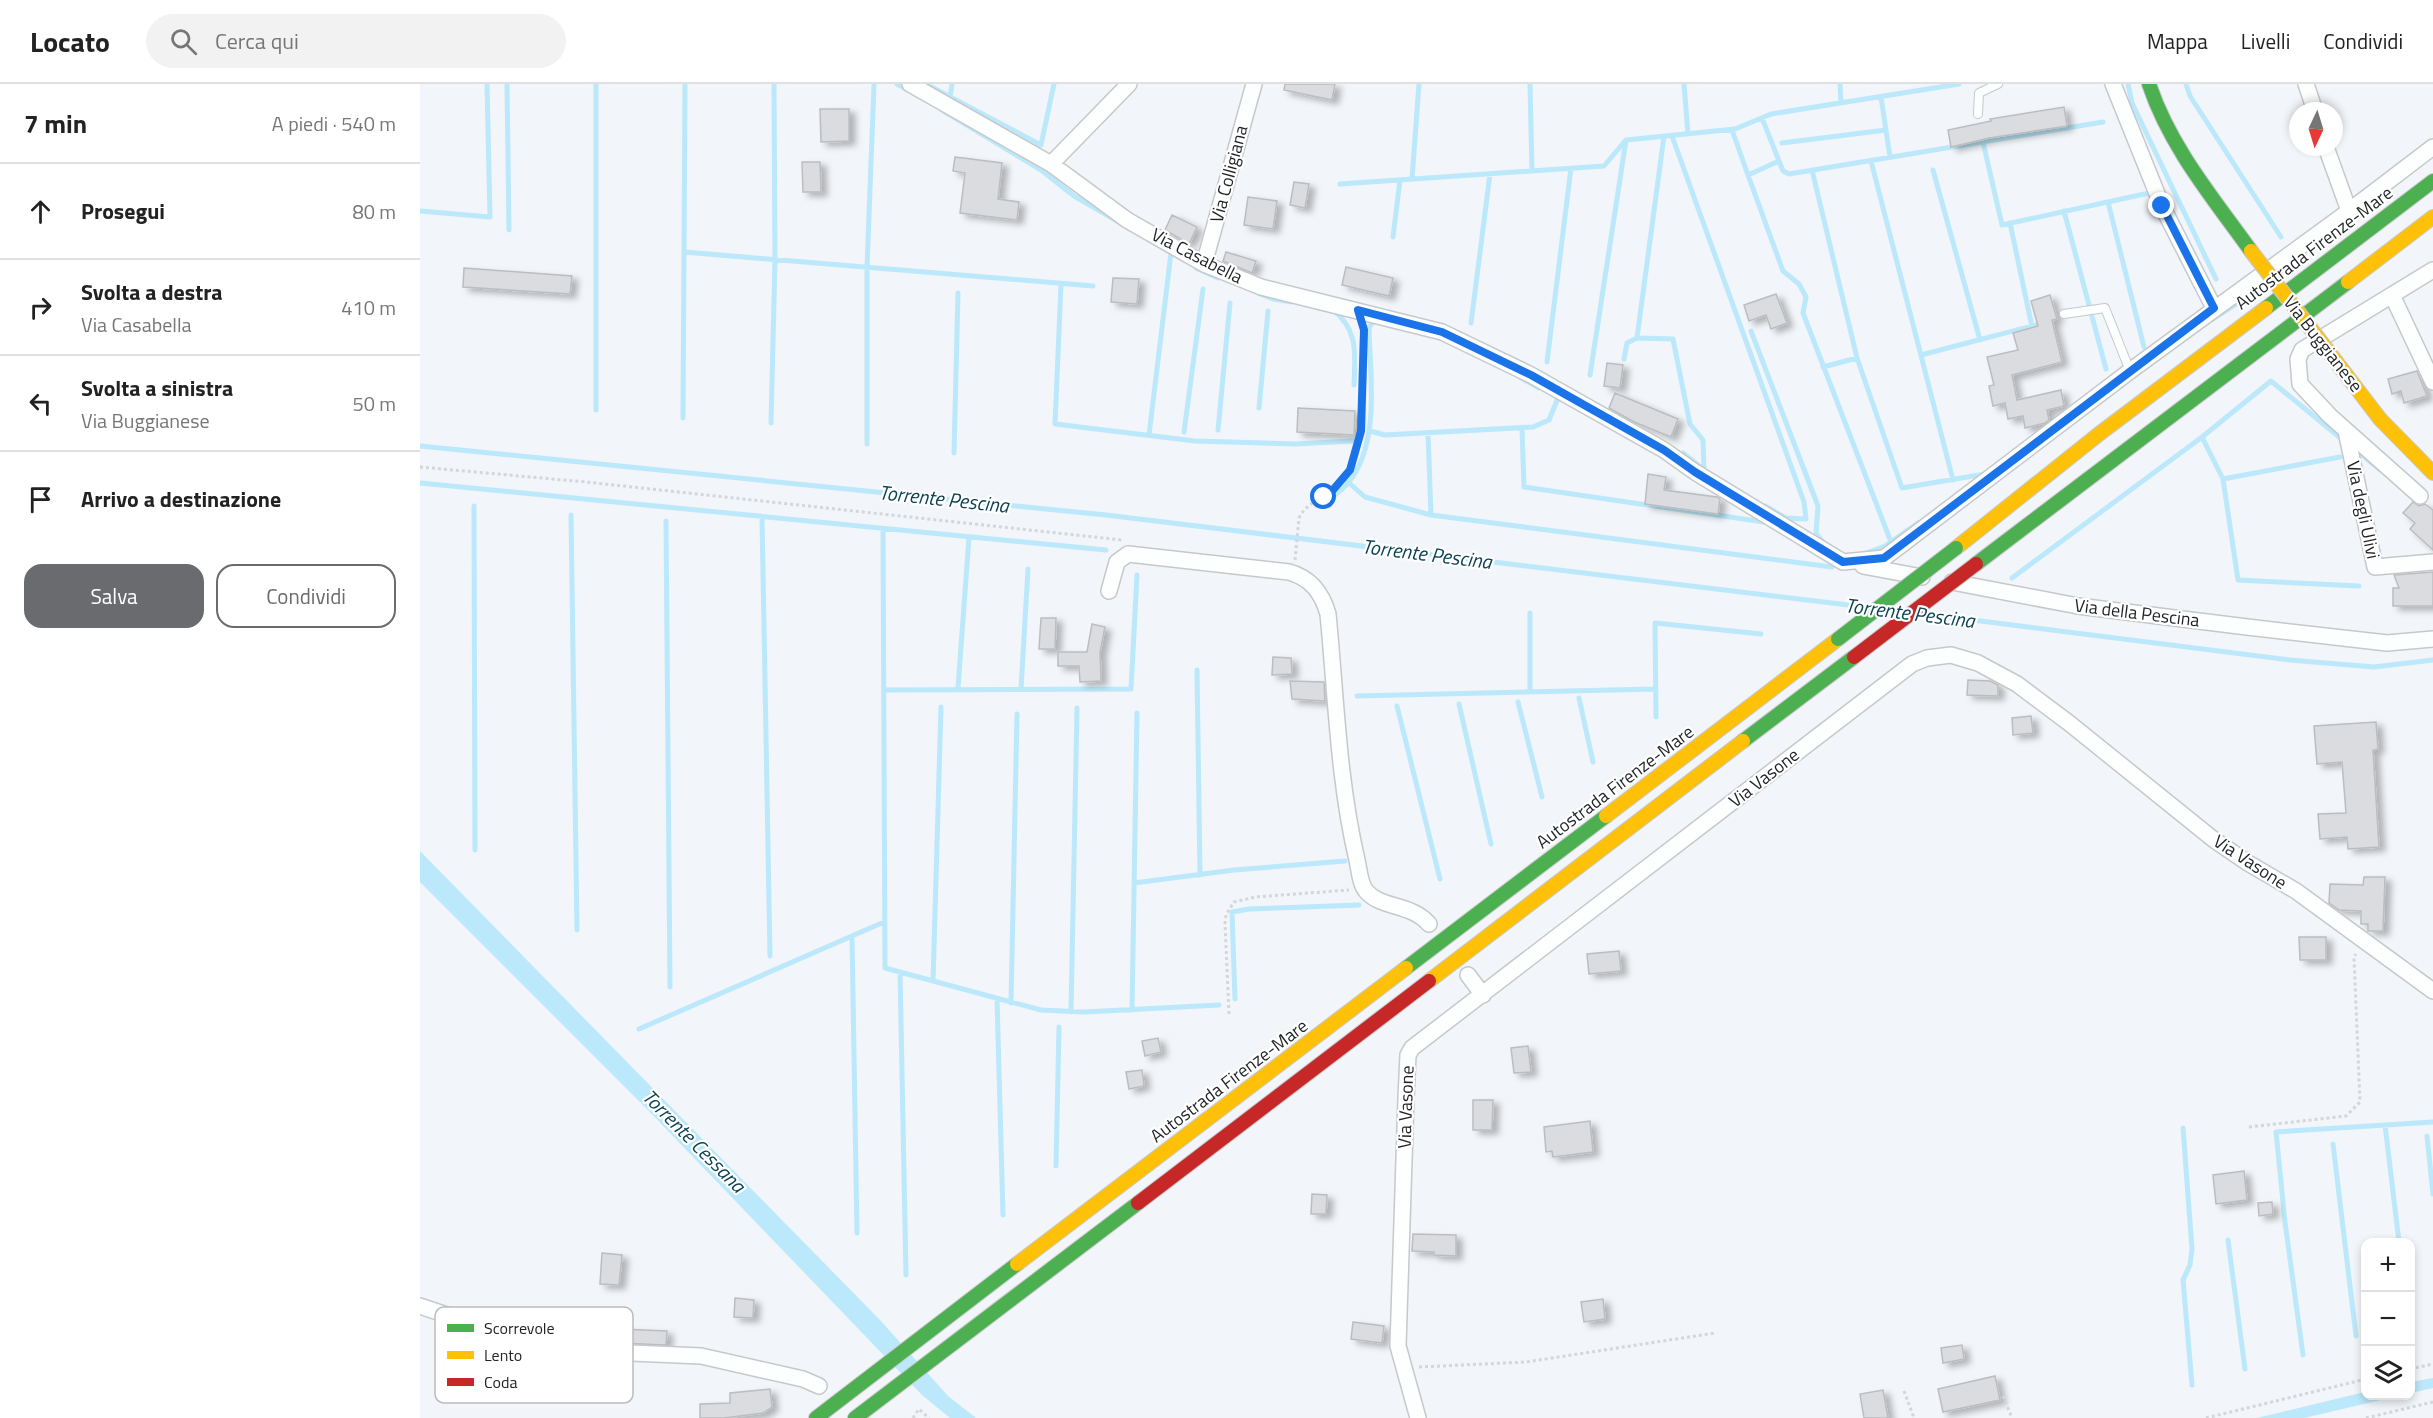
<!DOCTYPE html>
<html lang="it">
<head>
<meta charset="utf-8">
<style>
	:root { --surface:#fff; --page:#f2f2f2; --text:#222; --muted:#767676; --line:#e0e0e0; --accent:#696b6f }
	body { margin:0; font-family:"Titillium Web",sans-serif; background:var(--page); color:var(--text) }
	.controls { position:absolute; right:18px; bottom:18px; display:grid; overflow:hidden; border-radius:12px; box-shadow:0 3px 9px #0003 }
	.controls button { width:54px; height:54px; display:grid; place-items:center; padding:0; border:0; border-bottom:2px solid var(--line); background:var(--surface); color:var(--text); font:30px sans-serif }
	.compass { position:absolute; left:1869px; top:18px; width:54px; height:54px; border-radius:50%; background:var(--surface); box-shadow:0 3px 9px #0003; rotate:184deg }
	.stop { position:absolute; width:18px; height:18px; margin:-14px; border:4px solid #1a73e8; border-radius:50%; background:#fff }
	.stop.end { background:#1a73e8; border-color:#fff; box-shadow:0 2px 6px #0008 }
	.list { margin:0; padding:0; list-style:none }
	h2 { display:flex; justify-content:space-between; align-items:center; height:78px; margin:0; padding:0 24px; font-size:26px }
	h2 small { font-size:20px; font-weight:400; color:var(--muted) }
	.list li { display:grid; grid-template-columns:39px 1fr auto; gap:18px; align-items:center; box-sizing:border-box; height:96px; padding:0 24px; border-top:2px solid var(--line) }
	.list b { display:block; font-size:22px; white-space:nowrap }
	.list p { margin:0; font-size:20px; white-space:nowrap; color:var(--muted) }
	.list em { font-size:20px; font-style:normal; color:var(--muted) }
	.actions { display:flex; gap:12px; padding:18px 24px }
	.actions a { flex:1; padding:14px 0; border:2px solid var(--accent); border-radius:18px; text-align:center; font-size:21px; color:var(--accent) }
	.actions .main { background:var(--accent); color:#fff }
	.icon { flex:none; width:33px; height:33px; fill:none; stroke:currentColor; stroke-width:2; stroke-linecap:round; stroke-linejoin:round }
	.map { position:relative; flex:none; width:2013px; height:1334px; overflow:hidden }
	header { display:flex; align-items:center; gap:36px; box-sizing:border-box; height:84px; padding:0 30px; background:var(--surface); border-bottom:2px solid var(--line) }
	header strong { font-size:28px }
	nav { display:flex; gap:33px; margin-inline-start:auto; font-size:21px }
	.search { width:420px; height:54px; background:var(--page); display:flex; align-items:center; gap:15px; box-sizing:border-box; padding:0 21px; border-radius:33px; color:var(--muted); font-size:22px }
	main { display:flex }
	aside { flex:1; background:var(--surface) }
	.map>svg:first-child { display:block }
	.water { fill:#bbe8fa }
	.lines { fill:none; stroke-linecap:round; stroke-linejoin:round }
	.stream { stroke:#bbe8fa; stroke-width:5 }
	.building { fill:#dbdce0; stroke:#bcbdc0; stroke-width:1.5; filter:url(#shadow) }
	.lane-casing { stroke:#c6c8cb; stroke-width:10 }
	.street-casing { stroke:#c6c8cb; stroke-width:18 }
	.fast-casing { stroke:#c6c8cb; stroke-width:16 }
	.slow-casing { stroke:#c6c8cb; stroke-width:16 }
	.jam-casing { stroke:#c6c8cb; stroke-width:16 }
	.path { stroke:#d4d6d7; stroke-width:3; stroke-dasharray:3 3; stroke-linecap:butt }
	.lane { stroke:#fdfefe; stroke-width:8 }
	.street { stroke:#fdfefe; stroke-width:15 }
	.fast { stroke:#4caf50; stroke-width:14 }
	.slow { stroke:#ffc107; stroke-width:14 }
	.jam { stroke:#c62828; stroke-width:14 }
	.fast-bridge-casing { stroke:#c6c8cb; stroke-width:16; stroke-linecap:butt }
	.slow-bridge-casing { stroke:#c6c8cb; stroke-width:16; stroke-linecap:butt }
	.jam-bridge-casing { stroke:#c6c8cb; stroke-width:16; stroke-linecap:butt }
	.fast-bridge { stroke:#4caf50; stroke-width:14 }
	.slow-bridge { stroke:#ffc107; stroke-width:14 }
	.jam-bridge { stroke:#c62828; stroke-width:14 }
	.route { stroke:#1a73e8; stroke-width:8 }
	.labels { text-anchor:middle; stroke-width:4.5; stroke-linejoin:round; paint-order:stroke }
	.street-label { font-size:18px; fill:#1f2124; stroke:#fff }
	.water-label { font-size:20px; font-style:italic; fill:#0b4254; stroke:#fff }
	.key { fill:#fff; stroke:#bcbcbd; stroke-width:1.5 }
	.key-label { font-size:16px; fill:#1f2124 }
</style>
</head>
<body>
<header>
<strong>Locato</strong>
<div class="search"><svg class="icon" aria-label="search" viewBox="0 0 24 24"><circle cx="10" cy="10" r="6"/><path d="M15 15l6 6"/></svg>Cerca qui</div>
<nav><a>Mappa</a><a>Livelli</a><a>Condividi</a></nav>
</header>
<main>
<aside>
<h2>7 min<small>A piedi · 540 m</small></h2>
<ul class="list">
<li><svg class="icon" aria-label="ahead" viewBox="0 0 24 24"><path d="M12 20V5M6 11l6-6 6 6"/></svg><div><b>Prosegui</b></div><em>80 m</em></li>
<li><svg class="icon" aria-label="right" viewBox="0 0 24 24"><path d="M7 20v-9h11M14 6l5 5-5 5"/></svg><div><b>Svolta a destra</b><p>Via Casabella</p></div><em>410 m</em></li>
<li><svg class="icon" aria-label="left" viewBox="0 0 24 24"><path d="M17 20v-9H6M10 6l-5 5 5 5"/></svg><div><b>Svolta a sinistra</b><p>Via Buggianese</p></div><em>50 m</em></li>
<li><svg class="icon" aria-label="arrive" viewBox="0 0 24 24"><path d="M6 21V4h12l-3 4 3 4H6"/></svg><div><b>Arrivo a destinazione</b></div></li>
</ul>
<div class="actions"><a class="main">Salva</a><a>Condividi</a></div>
</aside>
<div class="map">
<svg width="2013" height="1334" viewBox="0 0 2013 1334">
	<defs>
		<filter id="shadow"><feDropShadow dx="6" dy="4" stdDeviation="3" flood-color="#0004"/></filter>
	</defs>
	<rect width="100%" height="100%" fill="#f2f5f9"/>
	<path class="water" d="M0 767 460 1236 528 1312 556 1334H530L502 1311 225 1023 0 798Z
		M2013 1294V1304L1991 1309V1298Z
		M1945 1308 1946 1312H1978L1884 1334H1837Z"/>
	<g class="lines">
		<path class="stream" d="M87 0 89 146
			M176 0V326
			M477 0 488 6
			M506 0 621 61 634 0
			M1110 0 1112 87
			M1264 0 1268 50
			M1420 0 1421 19
			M1708 0 1712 19 1796 195
			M1766 0 1770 12 1861 153
			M1461 13 1470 73
			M530 14 532 0
			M522 26 621 86 654 112 699 138
			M1342 34 1363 87 1369 90 1683 38
			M1312 46 1328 91 1359 77
			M1252 52 1384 418 1386 435 1366 434 1345 422
			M1563 58 1582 141 1729 109
			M1362 59 1466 46
			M1451 77 1533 396
			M1392 86 1437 274 1482 404 1565 390
			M1513 86 1560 256
			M1328 91 1363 187 1379 200 1386 213 1383 229 1471 458
			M992 95 999 0
			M920 100 1184 82 1206 56 1315 45 1351 30 1539 0
			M1688 118 1724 263
			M0 127 70 133 67 0
			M1644 127 1686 285
			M1590 139 1611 238
			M973 153 980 96
			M264 168 673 202
			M776 184 798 194
			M641 200 635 340 775 357 876 360 932 357
			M840 210 853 215 872 218
			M913 226C939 246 935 271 934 301
			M1793 235 1837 207
			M1051 239 1070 90
			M1331 247 1398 422 1396 450 1405 460
			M1217 254 1244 52
			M1501 271 1616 241
			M1204 275 1207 259 1217 254 1253 255 1270 340 1283 356 1284 385
			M1127 278 1151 84
			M1403 283 1437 274
			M1170 291 1206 56
			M1101 294 1119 304
			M839 324 848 227
			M263 334 265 0
			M351 339 355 176 354 0
			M1102 344 1104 403 1344 438
			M798 346 810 219
			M950 347 965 351 1113 343 1129 336 1138 314
			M764 348 783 205
			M1008 349 1011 431
			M729 351 751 169
			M1782 353 1803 395 1818 496 1939 502
			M447 360V184L454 0
			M0 362 686 431 1445 523
			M1934 364 1959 385
			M534 369 538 209
			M1263 369 1283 385
			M1803 395 1920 373
			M928 398 945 413 1011 431 1412 483
			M0 399 686 466
			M907 418C914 411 922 406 928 399 961 359 950 292 949 244L953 237H957
			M54 422 55 766
			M151 431 157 846
			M342 433 350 872
			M246 437 250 903
			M463 445 465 884 621 926 664 928 799 921
			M1444 470 1465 462 1498 439
			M1592 494 1782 353 1851 297 1924 357
			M1505 530 1870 576 1954 583 2013 576
			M777 586 780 791
			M538 604 549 453
			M601 605 608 485
			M464 606 711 605 717 491
			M1110 608V529
			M937 612 1236 605
			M1159 614 1173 678
			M1098 618 1122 713
			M1039 620 1071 760
			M977 622 1020 795
			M1236 633 1235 539 1341 550
			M714 799 814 786 925 777
			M432 852 437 1149
			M480 888 486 1191
			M513 897 521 623
			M577 915 583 1131
			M815 915 812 828 829 825 939 821
			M591 919 597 630
			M712 926 717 629
			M651 928 657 624
			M219 945 464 838
			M1965 1041 1979 1158
			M1763 1044 1772 1165 1770 1181 1763 1196 1772 1301
			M2007 1052 2013 1110
			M1913 1060 1936 1252
			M636 1082 639 943
			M1808 1156 1825 1285
			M1883 1271 1865 1138 1856 1048 2013 1038"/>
	</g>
	<path class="building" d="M865 0H915L912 16 864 6Z
		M1644 23 1647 42 1569 54 1531 63 1528 46 1571 37 1570 35Z
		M400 25H429V57L401 58Z
		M535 73 582 79 578 115 599 118 597 136 540 129 545 89 533 87Z
		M382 78H400L401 108H383Z
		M874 98 889 100 885 124 870 121Z
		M828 113 857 117 853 145 824 141Z
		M752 131 777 143 769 160 745 146Z
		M806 168 836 177 832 189 803 177Z
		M926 183 973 194 969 212 922 201Z
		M44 184 152 192 150 210 43 203Z
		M693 194 719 195 717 220 691 218Z
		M1356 210 1367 239 1351 245 1346 231 1329 237 1324 221Z
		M1630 211 1637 235 1632 236 1642 278 1592 291 1597 316 1641 306 1644 322 1627 326 1629 336 1625 339 1605 344 1603 332 1588 335 1585 319 1573 322 1569 302 1574 301 1567 273 1598 266 1593 249 1618 242 1611 217Z
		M1187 279 1203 281 1200 304 1184 302Z
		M1997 287 2007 312 1984 319 1981 307 1972 310 1968 295Z
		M1195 309 1258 335 1251 353 1214 338 1189 324Z
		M878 324 935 327 934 351 877 348Z
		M1228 390 1246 393 1244 406 1297 413 1300 415 1298 430 1225 420Z
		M1993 418 1999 422 2005 420 2013 426V466L1990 445 1995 439 1983 429Z
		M2013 488V522H1973V504H1979L1974 491Z
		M621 534H636L635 565H619Z
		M672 540 685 543 680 568 681 597 660 598 659 582H638V568H667Z
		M853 573 871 574 872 590 852 591Z
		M1548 596 1570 597 1578 601V612L1547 611Z
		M870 597 904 598 905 617 872 615Z
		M1611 632 1613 649 1593 651 1592 634Z
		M1956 638 1958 665 1953 666 1959 763 1928 765 1927 753 1900 755 1898 730 1926 729 1922 678 1897 680 1894 642Z
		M1944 793H1965L1963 847H1948V840H1941V827L1919 826 1909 819 1910 800 1943 801Z
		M1879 853H1906V876H1880Z
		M1199 867 1201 887 1169 890 1167 870Z
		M738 954 741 968 725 972 722 957Z
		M1108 962 1111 988 1094 989 1091 964Z
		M722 986 724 1002 709 1005 706 988Z
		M1053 1016H1073L1072 1046H1053Z
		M1170 1037 1173 1068 1133 1073 1132 1067 1126 1068 1124 1043Z
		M1824 1087 1827 1116 1796 1120 1793 1091Z
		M892 1110 907 1111 906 1130H891Z
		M1852 1118 1853 1130 1839 1132 1838 1119Z
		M993 1150 1036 1151V1172L1014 1171V1168L992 1167Z
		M182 1169 202 1171 199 1201 180 1200Z
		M315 1214 334 1216 333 1234 314 1233Z
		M1183 1215 1185 1235 1164 1238 1161 1218Z
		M933 1238 964 1242 962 1259 931 1255Z
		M177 1244 247 1247 246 1261 177 1258Z
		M1542 1261 1544 1275 1523 1279 1521 1264Z
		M1575 1292 1580 1316 1523 1328 1518 1305Z
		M350 1305 352 1323 343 1329 304 1334H280V1320L310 1319V1309Z
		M1463 1306 1468 1334H1444L1440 1310Z"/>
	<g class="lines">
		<g class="lane-casing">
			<path id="lane" d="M1558 30 1559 9 1578 0
				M1644 230 1685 224 1710 287"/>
		</g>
		<g class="street-casing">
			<path id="street" d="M490 0 631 80 707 136 784 180 841 203 1022 248 1111 291 1244 366 1275 388 1423 478 1464 474 1710 287 1929 127
				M1693 0 1742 122 1794 224
				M1886 0 1895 27
				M1906 63 1929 127 2013 63
				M631 80 709 0
				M784 180 834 0
				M2013 186 1972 211 2013 298
				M1972 211 1882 266 1878 275 1880 300 1910 332 2000 412
				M1926 347 1955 483 2013 478
				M1443 482 1502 493
				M1532 498 1658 522 1827 543 1967 559 2013 555
				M689 507 697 478 708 470 869 488C891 494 902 509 908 530 916 612 918 695 937 776 939 785 940 800 946 807 961 825 991 819 1009 840
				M1048 891 1063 911
				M0 1222 86 1251 138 1263 165 1267 281 1272 383 1295 399 1302
				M998 1334 978 1262 986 1014 988 971 992 964 1492 580 1507 574 1531 571 1558 579 1597 600 1649 639 1793 755 1828 779 1876 807 2013 907"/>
		</g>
		<g class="fast-casing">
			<path id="fast" d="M1729 0C1750 63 1793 114 1831 167
				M1846 224 2013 97
				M1556 480 1928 198
				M1323 657 1434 573
				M986 884 1186 732
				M396 1334 597 1180
				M435 1334 718 1119"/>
		</g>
		<g class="slow-casing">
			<path id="slow" d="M1928 198 2013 133
				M1908 267 1960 335 2013 389
				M1536 464 1679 350 1846 224
				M1186 732 1418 555
				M1009 897 1323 657
				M597 1180 986 884"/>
		</g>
		<g class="jam-casing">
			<path id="jam" d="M718 1119 1009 897"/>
		</g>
		<path class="path" d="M0 383 166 398 702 456
			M875 476 879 434C887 417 909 412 921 398 945 369 948 281 943 244
			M809 930 805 839 806 831 814 818 835 813 929 806
			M1829 1043 1926 1032 1940 1018 1934 873 1936 870
			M999 1283 1106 1278 1295 1249
			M1990 1285 2013 1280
			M1484 1307 1494 1334
			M1583 1312 1592 1334
			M493 1334 499 1325 509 1334
			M1786 1334 1946 1295
			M1946 1334 2013 1318"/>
		<use href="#lane" class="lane"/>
		<use href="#street" class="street"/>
		<use href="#fast" class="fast"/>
		<use href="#slow" class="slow"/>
		<use href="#jam" class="jam"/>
		<g class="fast-bridge-casing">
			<path id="fast-bridge" d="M1418 555 1536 464"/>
		</g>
		<g class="slow-bridge-casing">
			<path id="slow-bridge" d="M1831 167 1908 267"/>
		</g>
		<g class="jam-bridge-casing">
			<path id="jam-bridge" d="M1434 573 1556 480"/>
		</g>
		<use href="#fast-bridge" class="fast-bridge"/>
		<use href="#slow-bridge" class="slow-bridge"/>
		<use href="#jam-bridge" class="jam-bridge"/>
	</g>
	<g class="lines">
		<path class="route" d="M904 413 912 407 930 386 941 347 944 246 938 226 1022 248 1111 291 1244 366 1275 388 1423 478 1464 474 1794 224 1742 122"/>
	</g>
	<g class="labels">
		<g class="street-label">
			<text transform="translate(809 90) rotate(-75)" y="6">Via Colligiana</text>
			<text transform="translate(1894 164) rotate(-37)" y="6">Autostrada Firenze-Mare</text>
			<text transform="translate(777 172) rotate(27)" y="6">Via Casabella</text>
			<text transform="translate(1903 260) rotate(52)" y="6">Via Buggianese</text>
			<text transform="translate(1943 426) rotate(78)" y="6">Via degli Ulivi</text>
			<text transform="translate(1717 529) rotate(7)" y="6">Via della Pescina</text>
			<text transform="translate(1344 694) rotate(-38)" y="6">Via Vasone</text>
			<text transform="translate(1195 703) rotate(-37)" y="6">Autostrada Firenze-Mare</text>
			<text transform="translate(1830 778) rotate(33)" y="6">Via Vasone</text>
			<text transform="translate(809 997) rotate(-37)" y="6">Autostrada Firenze-Mare</text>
			<text transform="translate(986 1023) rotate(-88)" y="6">Via Vasone</text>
		</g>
		<g class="water-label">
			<text transform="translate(524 415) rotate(6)" y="7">Torrente Pescina</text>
			<text transform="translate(1007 470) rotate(7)" y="7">Torrente Pescina</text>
			<text transform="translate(1490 529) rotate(7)" y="7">Torrente Pescina</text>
			<text transform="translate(274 1057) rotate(45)" y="7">Torrente Cessana</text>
		</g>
	</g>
	<rect x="15" y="1223" width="198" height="96" rx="9" class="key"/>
	<rect x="27" y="1240" width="27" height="8" fill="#4caf50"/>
	<rect x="27" y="1267" width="27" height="8" fill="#ffc107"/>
	<rect x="27" y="1294" width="27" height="8" fill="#c62828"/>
	<g class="key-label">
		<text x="64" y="1250">Scorrevole</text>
		<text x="64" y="1277">Lento</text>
		<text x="64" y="1304">Coda</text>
	</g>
</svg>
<div class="controls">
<button>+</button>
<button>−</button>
<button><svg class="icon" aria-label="layers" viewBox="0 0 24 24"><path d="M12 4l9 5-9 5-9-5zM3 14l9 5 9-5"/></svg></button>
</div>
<svg class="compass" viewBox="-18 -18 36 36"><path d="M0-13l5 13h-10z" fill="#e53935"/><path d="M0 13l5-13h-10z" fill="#767676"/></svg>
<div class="stop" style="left:904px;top:413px"></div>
<div class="stop end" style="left:1742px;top:122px"></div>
</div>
</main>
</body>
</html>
